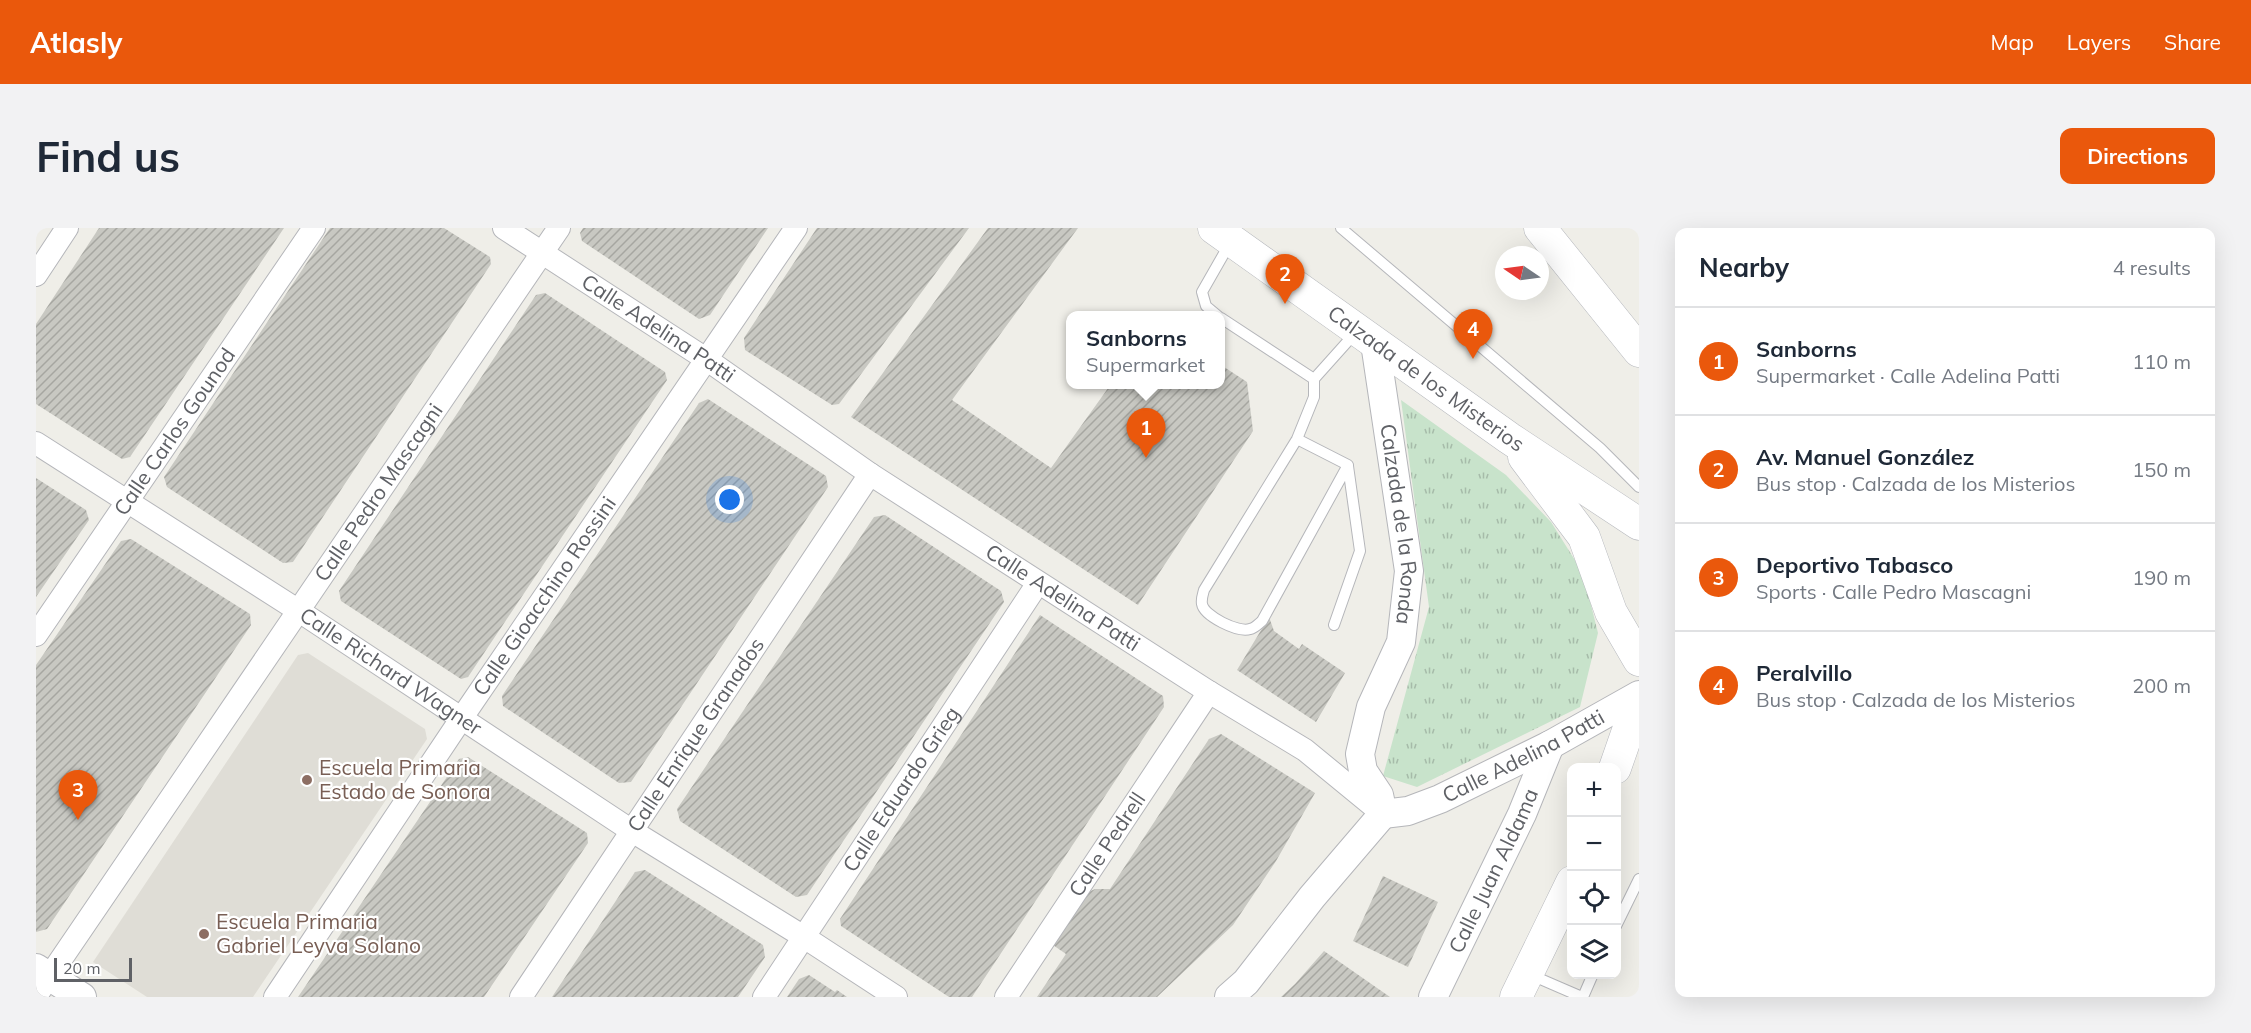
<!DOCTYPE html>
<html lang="en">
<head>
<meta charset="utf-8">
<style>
	:root { --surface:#fff; --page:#f2f2f3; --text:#1f2937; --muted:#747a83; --line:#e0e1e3; --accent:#ea580c }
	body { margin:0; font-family:Mulish,sans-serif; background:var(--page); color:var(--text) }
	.controls { position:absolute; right:18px; bottom:18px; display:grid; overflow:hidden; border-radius:12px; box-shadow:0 6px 24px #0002 }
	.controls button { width:54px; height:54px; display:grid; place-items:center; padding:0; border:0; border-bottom:2px solid var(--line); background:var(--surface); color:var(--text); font:30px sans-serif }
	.compass { position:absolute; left:1459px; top:18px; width:54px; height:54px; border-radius:50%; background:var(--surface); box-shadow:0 6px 24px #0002; rotate:283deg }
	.scale { position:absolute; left:18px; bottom:15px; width:78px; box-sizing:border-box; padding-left:6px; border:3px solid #5f6166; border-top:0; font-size:16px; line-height:21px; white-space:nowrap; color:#5f6166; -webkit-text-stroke:4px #fff; paint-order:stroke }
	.you { position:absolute; left:694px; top:272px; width:21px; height:21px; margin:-15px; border:4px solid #fff; border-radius:50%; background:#1a73e8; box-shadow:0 0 0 9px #1a73e833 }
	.badge { display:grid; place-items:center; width:39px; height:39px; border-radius:50%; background:var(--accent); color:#fff; font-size:20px; font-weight:700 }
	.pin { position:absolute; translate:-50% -50px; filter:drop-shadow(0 2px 3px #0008) }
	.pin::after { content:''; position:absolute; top:32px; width:21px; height:18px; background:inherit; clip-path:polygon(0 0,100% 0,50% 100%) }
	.popup { position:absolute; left:1030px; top:83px; width:159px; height:78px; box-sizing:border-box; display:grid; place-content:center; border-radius:12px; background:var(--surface); filter:drop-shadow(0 2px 4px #0005); font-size:20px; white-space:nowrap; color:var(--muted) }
	.popup b { font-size:22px; color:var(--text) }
	.popup::after { content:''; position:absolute; left:50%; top:100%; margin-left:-12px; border:12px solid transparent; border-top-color:var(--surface) }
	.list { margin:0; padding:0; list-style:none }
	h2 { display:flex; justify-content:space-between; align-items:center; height:78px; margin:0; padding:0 24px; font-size:26px }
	h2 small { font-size:20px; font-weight:400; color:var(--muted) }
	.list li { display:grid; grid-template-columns:39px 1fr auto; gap:18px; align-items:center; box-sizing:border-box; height:108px; padding:0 24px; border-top:2px solid var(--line) }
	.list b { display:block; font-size:22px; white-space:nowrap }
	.list p { margin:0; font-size:20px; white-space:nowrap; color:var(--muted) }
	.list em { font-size:20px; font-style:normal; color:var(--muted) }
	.icon { flex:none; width:33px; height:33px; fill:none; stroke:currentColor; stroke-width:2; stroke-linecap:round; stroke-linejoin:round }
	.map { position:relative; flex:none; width:1603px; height:769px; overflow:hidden; border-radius:12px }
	header { display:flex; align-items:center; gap:36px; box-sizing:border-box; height:84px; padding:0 30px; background:var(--accent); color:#fff }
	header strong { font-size:28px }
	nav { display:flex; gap:33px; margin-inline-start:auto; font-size:21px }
	.intro { display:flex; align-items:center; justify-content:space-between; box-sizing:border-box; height:144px; padding:0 36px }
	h1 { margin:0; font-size:42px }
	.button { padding:15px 27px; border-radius:12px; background:var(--accent); color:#fff; font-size:21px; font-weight:700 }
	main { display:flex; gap:36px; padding:0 36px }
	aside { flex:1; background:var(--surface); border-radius:12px; box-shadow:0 6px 24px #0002 }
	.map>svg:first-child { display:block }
	.education { fill:#dfddd6 }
	.grass { fill:url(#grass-tufts) }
	.building { fill:url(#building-hatch) }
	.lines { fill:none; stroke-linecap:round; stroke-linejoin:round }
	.service-casing { stroke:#b5b6ba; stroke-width:12 }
	.minor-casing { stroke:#b5b6ba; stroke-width:24 }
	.tertiary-casing { stroke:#b5b6ba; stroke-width:30 }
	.secondary-casing { stroke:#b6b8bd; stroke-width:33 }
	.service { stroke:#fff; stroke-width:10 }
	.minor { stroke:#fff; stroke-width:22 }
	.tertiary { stroke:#fff; stroke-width:28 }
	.secondary { stroke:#fff; stroke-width:32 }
	.education-dot { fill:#8d6e63; stroke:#fff; stroke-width:2 }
	.labels { text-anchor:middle; stroke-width:4.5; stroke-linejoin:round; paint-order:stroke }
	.street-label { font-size:21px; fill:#5f6166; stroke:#fff }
	.education-label { font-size:21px; fill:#785e54; stroke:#fff; text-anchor:start }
</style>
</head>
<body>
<header>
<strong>Atlasly</strong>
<nav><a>Map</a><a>Layers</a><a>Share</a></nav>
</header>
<div class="intro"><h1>Find us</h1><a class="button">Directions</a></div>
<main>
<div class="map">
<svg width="1603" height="769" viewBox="0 0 1603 769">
	<defs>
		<pattern id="grass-tufts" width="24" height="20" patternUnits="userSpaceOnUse" patternTransform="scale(1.5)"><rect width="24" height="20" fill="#c8e3cb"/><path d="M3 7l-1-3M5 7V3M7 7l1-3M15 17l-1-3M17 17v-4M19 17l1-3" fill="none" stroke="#a6bba9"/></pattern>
		<pattern id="building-hatch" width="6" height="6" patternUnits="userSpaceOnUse" patternTransform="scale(1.5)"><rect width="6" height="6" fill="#c8c8c2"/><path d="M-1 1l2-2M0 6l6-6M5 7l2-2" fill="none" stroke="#a6a6a1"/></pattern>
	</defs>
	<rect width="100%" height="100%" fill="#efeee8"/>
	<path class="education" d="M272 425 389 501 391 511 217 769H111L57 734 262 427Z"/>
	<path class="grass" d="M1365 172 1470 247 1515 294 1547 345 1562 405 1544 479 1381 559 1347 548 1393 379Z"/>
	<path class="building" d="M63 0H248L94 229 86 231 0 176V96Z
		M294 0H408L454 29 455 36 257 334 247 335 131 259 128 249Z
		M547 0H732L674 87 663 91 546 13 544 5Z
		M781 0H933L803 176 796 177 709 122 708 110Z
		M952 0H1042L916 172 1015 240 1075 156H1185V137L1211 154 1217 203 1102 377 815 189Z
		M509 65 629 144 631 152 432 449 425 451 305 373 303 363 500 67Z
		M672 171 790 248 792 259 595 554 583 555 467 478 466 468 663 175Z
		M0 250 50 282 53 292 0 369Z
		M849 287 965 363 968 374 771 667 760 669 644 593 641 581 838 289Z
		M95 311 214 386 215 397 11 701 0 704V437L85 313Z
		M1004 387 1127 468 1128 479 936 769H913L805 698 804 691Z
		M1233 389 1238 403 1263 421 1266 416 1309 445 1280 494 1201 442Z
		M1185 506 1279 565 1240 633 1197 697 1121 769H1001L1030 726 1014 715 1048 666 1059 661H1074L1173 511Z
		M432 529 551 605 552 615 448 769H262L423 531Z
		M609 642 727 717 729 729 702 769H516L599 644Z
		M1347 648 1402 674 1372 739 1317 713Z
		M1288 723 1354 769H1245L1259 756Z
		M773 747 799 764 801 762 811 769H751L763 751Z"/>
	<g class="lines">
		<g class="service-casing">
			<path id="service" d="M1305 0 1564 220 1603 259
				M1182 88 1170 78 1166 64 1194 15
				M1185 90 1278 151
				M1261 211 1312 237 1226 393C1222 396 1219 400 1214 401 1202 405 1168 388 1166 376 1165 371 1167 366 1168 362L1261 211 1278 169V151L1321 103
				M1298 397 1324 323 1312 238
				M1580 698 1603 651
				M1495 747 1546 769
				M1547 769 1557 746"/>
		</g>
		<g class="minor-casing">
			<g id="minor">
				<path id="s1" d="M468 0 670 131 834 246 1173 464 1269 522 1347 586"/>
				<path d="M0 47 31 0"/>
				<path id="s2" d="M0 215 263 383 596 603 768 709 860 769"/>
				<path id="s3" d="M0 407 278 0"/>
				<path id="s4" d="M0 768 523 0"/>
				<path id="s5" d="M239 769 425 491 760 0"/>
				<path id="s6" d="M485 769 834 246"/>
				<path id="s7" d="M728 769 1002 355"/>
				<path id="s8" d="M970 769 1173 464"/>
			</g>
		</g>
		<g class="tertiary-casing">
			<g id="tertiary">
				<path id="s9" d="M1339 115 1373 343 1365 414 1335 479 1324 526 1327 543 1343 567 1347 586"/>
				<path id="s10" d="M1347 586 1372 583 1404 571 1514 517 1603 467"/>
				<path d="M0 740 46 769"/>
				<path d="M1193 769 1210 754 1276 669 1347 586"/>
				<path id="s11" d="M1397 769 1486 586 1514 517"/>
			</g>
		</g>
		<g class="secondary-casing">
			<g id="secondary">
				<path id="s12" d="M1178 0 1473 210 1603 296"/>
				<path d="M1504 0 1603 123"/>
				<path d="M1488 229 1548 309 1575 384 1603 432"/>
				<path d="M1579 540 1603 471"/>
				<path d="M1480 769 1536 654"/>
			</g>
		</g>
		<use href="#service" class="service"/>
		<use href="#minor" class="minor"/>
		<use href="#tertiary" class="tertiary"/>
		<use href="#secondary" class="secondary"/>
	</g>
	<g class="education-dot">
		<circle cx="271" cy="552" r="6"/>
		<circle cx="168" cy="706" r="6"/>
	</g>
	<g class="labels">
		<g class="street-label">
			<text dy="7" stroke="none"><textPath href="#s1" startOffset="184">Calle Adelina Patti</textPath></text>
			<text dy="7" stroke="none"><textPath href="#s12" startOffset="260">Calzada de los Misterios</textPath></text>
			<text dy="7" stroke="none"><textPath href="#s3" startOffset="246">Calle Carlos Gounod</textPath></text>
			<text dy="7" stroke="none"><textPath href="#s4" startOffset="609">Calle Pedro Mascagni</textPath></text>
			<text dy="7" stroke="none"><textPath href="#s9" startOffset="183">Calzada de la Ronda</textPath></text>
			<text dy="7" stroke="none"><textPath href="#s5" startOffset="483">Calle Gioacchino Rossini</textPath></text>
			<text dy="7" stroke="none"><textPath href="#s1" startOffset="670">Calle Adelina Patti</textPath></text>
			<text dy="7" stroke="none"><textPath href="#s2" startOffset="422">Calle Richard Wagner</textPath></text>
			<text dy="7" stroke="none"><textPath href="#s6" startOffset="315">Calle Enrique Granados</textPath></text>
			<text dy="7" stroke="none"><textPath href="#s10" startOffset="153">Calle Adelina Patti</textPath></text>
			<text dy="7" stroke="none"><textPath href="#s7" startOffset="249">Calle Eduardo Grieg</textPath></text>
			<text dy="7" stroke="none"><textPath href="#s8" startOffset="183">Calle Pedrell</textPath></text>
			<text dy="7" stroke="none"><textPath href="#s11" startOffset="140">Calle Juan Aldama</textPath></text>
		</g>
		<g class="education-label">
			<text x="283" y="547">Escuela Primaria<tspan x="283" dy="24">Estado de Sonora</tspan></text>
			<text x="180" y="701">Escuela Primaria<tspan x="180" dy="24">Gabriel Leyva Solano</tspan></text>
		</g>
	</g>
</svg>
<div class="controls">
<button>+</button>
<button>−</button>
<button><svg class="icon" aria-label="locate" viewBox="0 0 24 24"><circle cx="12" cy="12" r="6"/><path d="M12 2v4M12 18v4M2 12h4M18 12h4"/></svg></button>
<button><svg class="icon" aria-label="layers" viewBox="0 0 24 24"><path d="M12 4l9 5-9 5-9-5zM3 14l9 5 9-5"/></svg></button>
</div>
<svg class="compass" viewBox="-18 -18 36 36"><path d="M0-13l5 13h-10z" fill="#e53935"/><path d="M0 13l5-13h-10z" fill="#747a83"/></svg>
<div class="scale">20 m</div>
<div class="you"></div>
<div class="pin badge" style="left:1110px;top:230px">1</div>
<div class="popup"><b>Sanborns</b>Supermarket</div>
<div class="pin badge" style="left:1249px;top:76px">2</div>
<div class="pin badge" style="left:42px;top:592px">3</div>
<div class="pin badge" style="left:1437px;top:131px">4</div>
</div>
<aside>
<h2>Nearby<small>4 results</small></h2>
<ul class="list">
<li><span class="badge">1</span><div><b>Sanborns</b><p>Supermarket · Calle Adelina Patti</p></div><em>110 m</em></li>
<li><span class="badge">2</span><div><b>Av. Manuel González</b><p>Bus stop · Calzada de los Misterios</p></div><em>150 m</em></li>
<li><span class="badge">3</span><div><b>Deportivo Tabasco</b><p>Sports · Calle Pedro Mascagni</p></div><em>190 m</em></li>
<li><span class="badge">4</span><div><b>Peralvillo</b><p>Bus stop · Calzada de los Misterios</p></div><em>200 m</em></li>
</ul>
</aside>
</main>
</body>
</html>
